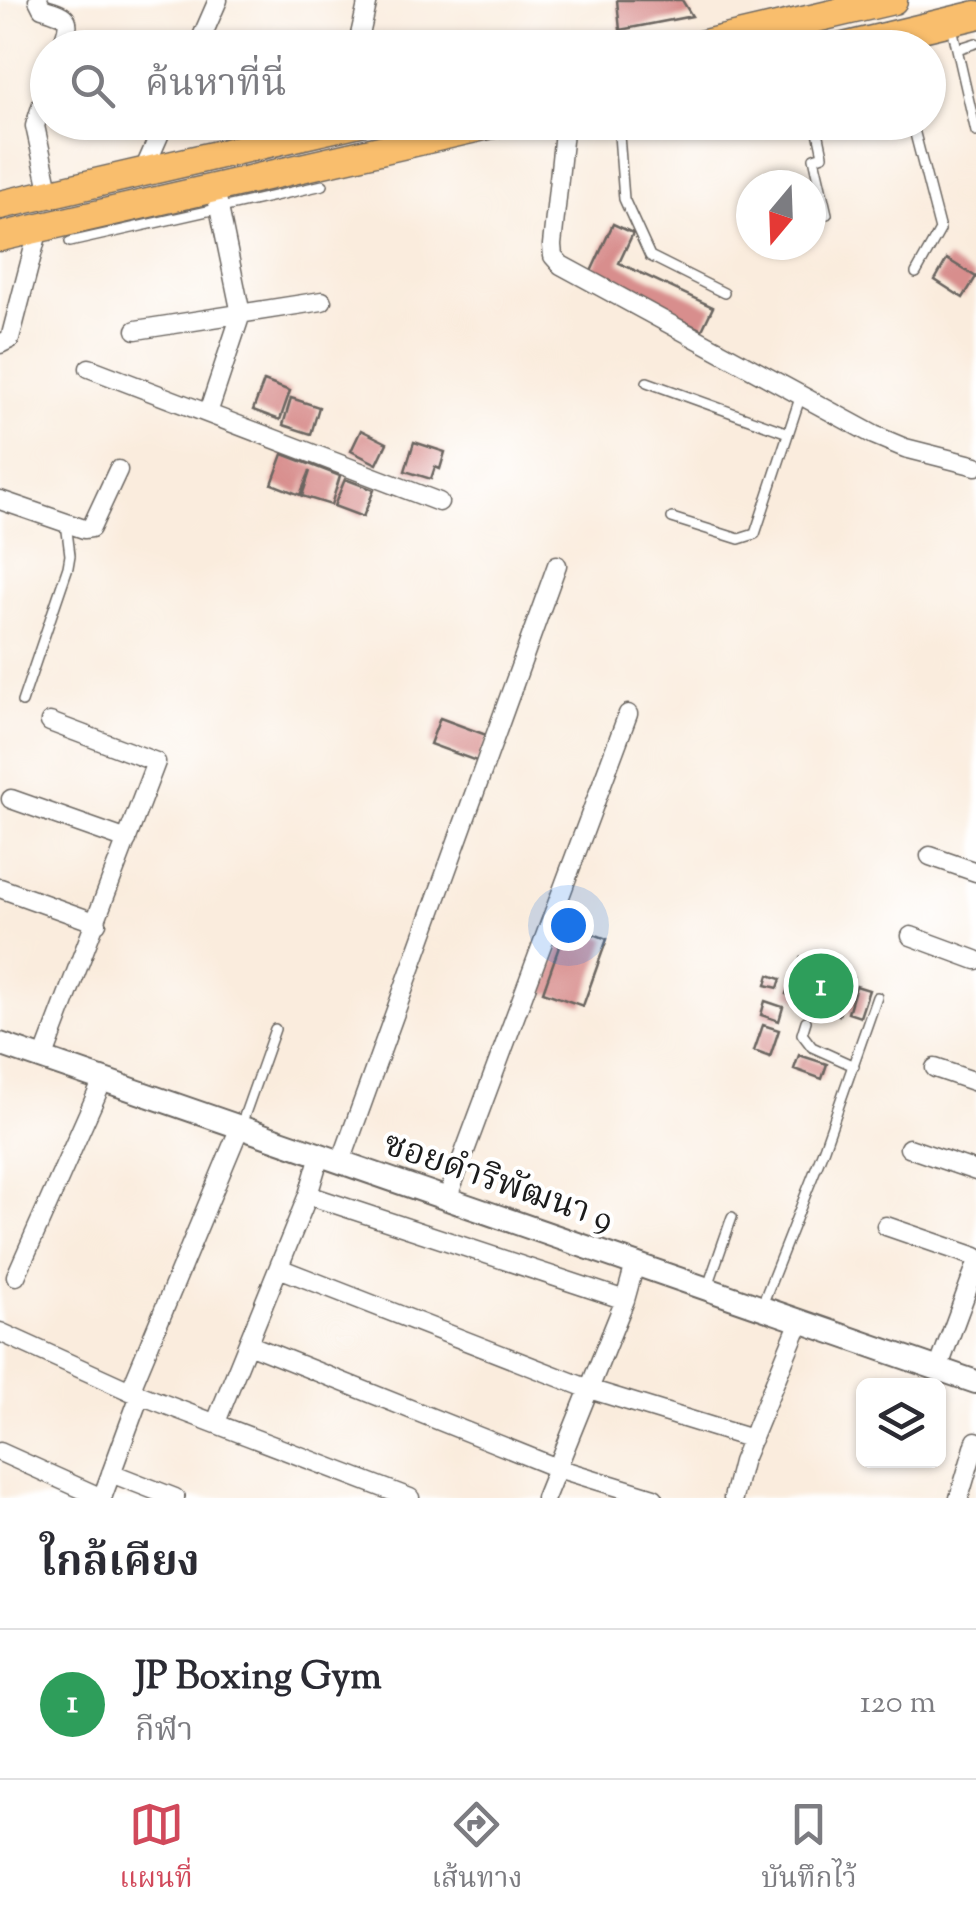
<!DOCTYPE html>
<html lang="th">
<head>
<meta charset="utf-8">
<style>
	:root { --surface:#fff; --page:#f2f2f3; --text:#2b2b33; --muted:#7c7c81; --line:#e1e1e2; --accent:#d1495b }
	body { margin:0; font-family:"Sorts Mill Goudy","Noto Serif Thai",serif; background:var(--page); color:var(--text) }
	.controls { position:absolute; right:30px; bottom:30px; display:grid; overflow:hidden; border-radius:15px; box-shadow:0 2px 8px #0004 }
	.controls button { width:90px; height:90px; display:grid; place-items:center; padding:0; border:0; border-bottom:2px solid var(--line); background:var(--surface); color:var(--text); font:50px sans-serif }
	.compass { position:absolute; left:736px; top:170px; width:90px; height:90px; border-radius:50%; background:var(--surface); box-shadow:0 2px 8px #0004; rotate:199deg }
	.you { position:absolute; left:568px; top:925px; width:35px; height:35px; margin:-25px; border:8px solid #fff; border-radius:50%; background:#1a73e8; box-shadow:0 0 0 15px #1a73e833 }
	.badge { display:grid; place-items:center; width:65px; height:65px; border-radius:50%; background:var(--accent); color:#fff; font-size:32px; font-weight:700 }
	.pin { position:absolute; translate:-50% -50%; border:5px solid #fff; box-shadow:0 2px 10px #0006 }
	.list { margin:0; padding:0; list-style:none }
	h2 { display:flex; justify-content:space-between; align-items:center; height:130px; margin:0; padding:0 40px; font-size:42px }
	h2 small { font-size:32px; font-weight:400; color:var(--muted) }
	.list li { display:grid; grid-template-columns:65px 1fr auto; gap:30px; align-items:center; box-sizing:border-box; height:150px; padding:0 40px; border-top:2px solid var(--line) }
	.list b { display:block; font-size:38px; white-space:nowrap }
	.list p { margin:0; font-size:32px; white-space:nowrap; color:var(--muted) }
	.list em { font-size:32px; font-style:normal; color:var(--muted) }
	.icon { flex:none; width:55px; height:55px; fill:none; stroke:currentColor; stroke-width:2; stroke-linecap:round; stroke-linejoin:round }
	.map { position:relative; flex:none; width:976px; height:1498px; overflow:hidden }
	.search { position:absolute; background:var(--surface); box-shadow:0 2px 8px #0004; left:30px; right:30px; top:30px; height:110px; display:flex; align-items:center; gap:25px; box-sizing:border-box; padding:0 35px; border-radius:55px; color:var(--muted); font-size:38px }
	.sheet { height:280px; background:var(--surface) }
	nav { display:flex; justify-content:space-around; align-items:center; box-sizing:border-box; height:140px; border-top:2px solid var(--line); background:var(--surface); font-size:28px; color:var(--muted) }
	nav a { display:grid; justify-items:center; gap:5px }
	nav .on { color:var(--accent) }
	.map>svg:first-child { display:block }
	.building { fill:#d88e8d }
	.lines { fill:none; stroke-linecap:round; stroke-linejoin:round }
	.service-casing { stroke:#6a6560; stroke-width:12 }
	.minor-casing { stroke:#6a6560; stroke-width:21 }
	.tertiary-casing { stroke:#6a6560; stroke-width:26 }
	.primary-casing { stroke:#6a6560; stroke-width:31 }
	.service { stroke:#fff; stroke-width:9 }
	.minor { stroke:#fff; stroke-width:18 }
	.tertiary { stroke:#fff; stroke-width:22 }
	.primary { stroke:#f9be6d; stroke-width:28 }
	.labels { text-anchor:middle; stroke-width:8; stroke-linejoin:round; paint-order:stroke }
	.street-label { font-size:35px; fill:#1c1c1c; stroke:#fff }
</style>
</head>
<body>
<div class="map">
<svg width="976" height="1498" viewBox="0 0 976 1498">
	<rect width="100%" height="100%" fill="#fff"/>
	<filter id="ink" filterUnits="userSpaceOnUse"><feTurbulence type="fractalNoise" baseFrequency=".01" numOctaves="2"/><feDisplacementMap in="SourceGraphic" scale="20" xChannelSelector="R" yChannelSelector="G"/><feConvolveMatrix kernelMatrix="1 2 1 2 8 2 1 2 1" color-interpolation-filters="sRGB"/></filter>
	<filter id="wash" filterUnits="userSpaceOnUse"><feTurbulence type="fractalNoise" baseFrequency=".0048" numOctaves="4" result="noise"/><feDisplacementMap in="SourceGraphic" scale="40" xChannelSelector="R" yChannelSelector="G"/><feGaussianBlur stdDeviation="2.25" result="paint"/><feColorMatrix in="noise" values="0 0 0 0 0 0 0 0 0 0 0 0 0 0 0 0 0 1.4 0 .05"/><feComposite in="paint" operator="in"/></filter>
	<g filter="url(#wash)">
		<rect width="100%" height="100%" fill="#faecdd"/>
		<g id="blocks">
			<path class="building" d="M617 0H682L692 16 620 30Z
				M613 224 633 233 619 263 713 307 702 330 589 276Z
				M947 259 976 277 963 298 935 280Z
				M264 381 290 391 280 420 253 410Z
				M291 398 319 407 311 434 283 425Z
				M361 430 387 443 377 464 351 451Z
				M414 442 445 452 440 469 435 467 431 479 405 471Z
				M283 454 340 476 331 505 302 496 310 471 300 495 272 484Z
				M345 479 374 490 363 517 334 506Z
				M440 718 489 736 479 762 430 744Z
				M567 924 607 939 583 1006 543 992Z
				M801 957 853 978 839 1015 786 994Z
				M769 975 781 979 778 988 766 985Z
				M856 986 869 990 860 1017 848 1013Z
				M765 1001 783 1007 779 1021 761 1015Z
				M763 1025 779 1030 770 1057 754 1051Z
				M799 1055 827 1064 822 1079 794 1069Z"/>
		</g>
	</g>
	<g filter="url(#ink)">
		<use href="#blocks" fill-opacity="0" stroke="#6a6560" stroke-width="2.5"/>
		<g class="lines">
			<g class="service-casing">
				<path id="service" d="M952 27 976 132
					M957 49 976 43
					M618 122 624 199 650 256 724 293
					M816 122 823 155 814 158 827 214
					M912 122 940 230 916 273
					M70 242 323 185
					M647 382 788 433
					M672 518 739 539 755 534 801 395
					M22 702 68 567 70 555 66 523
					M806 1021 802 1034 812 1047 854 1066
					M241 1125 275 1029
					M707 1289 732 1217
					M762 1305 824 1148 877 997"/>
			</g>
			<g class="minor-casing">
				<path id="minor" d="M38 0 42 8C71 17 72 18 61 48
					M197 48 218 0
					M357 48 368 0
					M48 85 35 126 50 194
					M565 122 552 245 553 256 561 265 874 435 905 448 976 466
					M143 172 165 122
					M136 330 322 301
					M0 344 10 339 39 228
					M89 368 439 502
					M208 413 241 314 215 188
					M0 500 84 529 91 528 118 470
					M11 799 127 840
					M930 856 976 872
					M0 888 97 923
					M911 936 976 960
					M43 1059 156 762 50 722
					M935 1068 976 1082
					M909 1148 976 1171
					M341 1162 557 565
					M308 1195 625 1300
					M447 1199 628 714
					M886 1226 976 1257
					M279 1268 589 1389 752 1439
					M16 1276 103 1080
					M0 1332 130 1391 410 1498
					M248 1344 557 1468 654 1498
					M938 1369 976 1266
					M130 1391 240 1127
					M216 1422 308 1195 320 1155
					M0 1452 102 1498 140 1395
					M111 1473 175 1498
					M545 1498 625 1300 635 1264
					M733 1498 742 1462 800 1321
					M959 1498 976 1441"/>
			</g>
			<g class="tertiary-casing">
				<path id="tertiary" d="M0 1044 976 1382"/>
			</g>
			<g class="primary-casing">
				<path id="primary" d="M687 48 893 0
					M839 48 976 15
					M0 205 360 122
					M0 237 502 122"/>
			</g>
			<use href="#service" class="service"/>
			<use href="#minor" class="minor"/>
			<use href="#tertiary" class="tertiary"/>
			<use href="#primary" class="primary"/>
		</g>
	</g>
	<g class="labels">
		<g class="street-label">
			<text transform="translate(499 1180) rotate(19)" y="12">ซอยดำริพัฒนา 9</text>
		</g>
	</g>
</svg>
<div class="controls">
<button><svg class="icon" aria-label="layers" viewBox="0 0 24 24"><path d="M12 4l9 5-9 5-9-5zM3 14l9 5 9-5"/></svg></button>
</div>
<svg class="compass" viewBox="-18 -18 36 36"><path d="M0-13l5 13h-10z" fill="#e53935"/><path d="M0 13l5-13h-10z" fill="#7c7c81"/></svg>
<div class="you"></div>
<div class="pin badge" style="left:821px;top:986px;background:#2e9e5b">1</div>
<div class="search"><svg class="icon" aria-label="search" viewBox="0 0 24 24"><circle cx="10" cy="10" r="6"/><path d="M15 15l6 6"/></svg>ค้นหาที่นี่</div>
</div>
<section class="sheet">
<h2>ใกล้เคียง<small></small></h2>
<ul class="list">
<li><span class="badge" style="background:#2e9e5b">1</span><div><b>JP Boxing Gym</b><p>กีฬา</p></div><em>120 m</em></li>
</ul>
</section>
<nav>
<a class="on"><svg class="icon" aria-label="map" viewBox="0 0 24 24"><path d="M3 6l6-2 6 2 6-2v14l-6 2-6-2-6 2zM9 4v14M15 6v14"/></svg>แผนที่</a>
<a><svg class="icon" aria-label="directions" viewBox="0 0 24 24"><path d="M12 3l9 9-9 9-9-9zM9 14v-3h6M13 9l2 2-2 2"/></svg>เส้นทาง</a>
<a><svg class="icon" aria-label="saved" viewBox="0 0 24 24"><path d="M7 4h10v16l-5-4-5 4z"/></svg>บันทึกไว้</a>
</nav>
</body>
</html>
